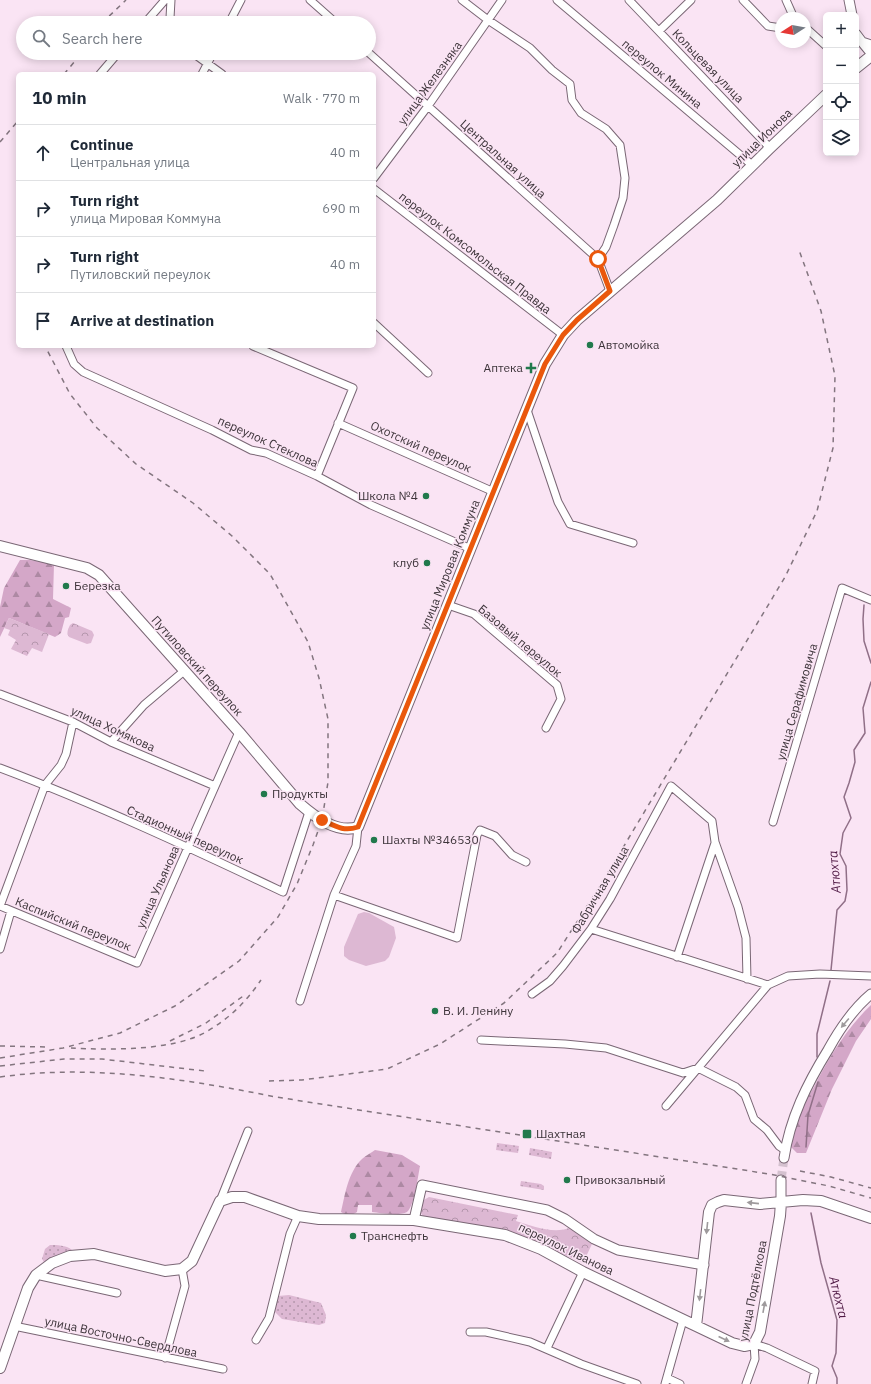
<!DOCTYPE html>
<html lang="en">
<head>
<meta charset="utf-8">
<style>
	:root { --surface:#fff; --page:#f2f2f3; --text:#1f2937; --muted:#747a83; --line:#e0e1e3 }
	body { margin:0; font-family:"IBM Plex Sans",sans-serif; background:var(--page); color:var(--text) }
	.controls { position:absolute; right:12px; top:12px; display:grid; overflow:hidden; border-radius:6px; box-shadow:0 2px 10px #0003 }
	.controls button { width:36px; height:36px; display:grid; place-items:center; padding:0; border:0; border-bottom:1px solid var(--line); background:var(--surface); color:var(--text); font:20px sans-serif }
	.compass { position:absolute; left:775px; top:12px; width:36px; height:36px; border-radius:50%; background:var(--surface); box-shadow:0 2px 10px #0003; rotate:259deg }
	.stop { position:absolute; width:12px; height:12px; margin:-9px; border:3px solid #ea580c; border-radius:50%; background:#fff }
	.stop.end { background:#ea580c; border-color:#fff; box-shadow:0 1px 4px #0008 }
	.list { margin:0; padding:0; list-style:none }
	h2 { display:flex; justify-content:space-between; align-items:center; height:52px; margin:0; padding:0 16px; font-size:17px }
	h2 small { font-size:13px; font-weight:400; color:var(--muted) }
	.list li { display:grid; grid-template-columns:26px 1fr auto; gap:12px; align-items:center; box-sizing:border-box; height:56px; padding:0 16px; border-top:1px solid var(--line) }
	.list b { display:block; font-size:15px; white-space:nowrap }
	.list p { margin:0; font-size:13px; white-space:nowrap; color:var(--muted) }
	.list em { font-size:13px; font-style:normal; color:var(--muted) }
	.icon { flex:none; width:22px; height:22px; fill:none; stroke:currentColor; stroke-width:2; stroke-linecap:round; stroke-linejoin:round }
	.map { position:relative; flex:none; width:871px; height:1384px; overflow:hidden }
	.search { position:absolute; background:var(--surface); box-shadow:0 2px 10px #0003; left:16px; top:16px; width:360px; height:44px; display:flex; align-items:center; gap:10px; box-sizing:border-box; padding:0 14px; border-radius:22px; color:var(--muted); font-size:15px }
	.panel { position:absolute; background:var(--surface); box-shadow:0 2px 10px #0003; left:16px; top:72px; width:360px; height:276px; border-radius:6px }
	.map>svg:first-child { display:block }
	.grass { fill:url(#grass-dots) }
	.forest { fill:url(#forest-firs) }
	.park { fill:url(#park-crowns) }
	.garden { fill:#ddb8d3 }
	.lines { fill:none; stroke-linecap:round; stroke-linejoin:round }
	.stream { stroke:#906f87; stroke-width:1.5 }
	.tertiary-tunnel { stroke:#d4c1cf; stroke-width:9; stroke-dasharray:9 4.5; stroke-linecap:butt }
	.minor-casing { stroke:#7a6775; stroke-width:9 }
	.tertiary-casing { stroke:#7a6775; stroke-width:11 }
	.secondary-casing { stroke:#7a6775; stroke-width:12 }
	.minor { stroke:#fff; stroke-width:7 }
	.tertiary { stroke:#fff; stroke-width:9 }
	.secondary { stroke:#fff; stroke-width:10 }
	.rail { stroke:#83757f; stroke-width:1.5; stroke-dasharray:5 5; stroke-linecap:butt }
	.oneway { fill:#9e9a9c }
	.route { stroke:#ea580c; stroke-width:5 }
	.poi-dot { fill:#21794c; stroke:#fae4f4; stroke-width:1.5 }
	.labels { text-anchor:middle; stroke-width:3; stroke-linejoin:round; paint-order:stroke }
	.street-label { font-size:12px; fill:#3d343a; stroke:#fae4f4 }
	.poi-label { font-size:12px; fill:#3d343a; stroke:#fae4f4; text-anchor:start }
	.water-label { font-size:13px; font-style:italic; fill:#501a45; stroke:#fae4f4 }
</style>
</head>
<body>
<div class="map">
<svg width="871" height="1384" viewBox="0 0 871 1384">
	<defs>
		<pattern id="grass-dots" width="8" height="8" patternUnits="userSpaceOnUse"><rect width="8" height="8" fill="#ddb8d3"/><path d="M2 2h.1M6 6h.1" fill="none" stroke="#b496ac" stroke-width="1.8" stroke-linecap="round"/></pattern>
		<pattern id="forest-firs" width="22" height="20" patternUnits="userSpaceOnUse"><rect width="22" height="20" fill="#d4a7c8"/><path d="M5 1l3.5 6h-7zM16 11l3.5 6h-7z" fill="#ad89a3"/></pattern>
		<pattern id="park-crowns" width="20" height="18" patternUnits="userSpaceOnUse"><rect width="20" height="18" fill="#ddb8d3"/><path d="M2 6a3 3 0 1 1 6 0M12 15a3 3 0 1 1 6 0" fill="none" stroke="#b496ac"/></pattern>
	</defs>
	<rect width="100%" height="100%" fill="#fae4f4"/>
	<path class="grass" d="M497 1143 519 1146 518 1153 496 1150Z
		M530 1148 552 1152 551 1159 529 1155Z
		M521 1181 541 1184 544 1186V1190L520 1186Z
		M50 1245C57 1245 66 1245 72 1250L59 1254 44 1262 42 1259 45 1249Z
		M289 1295 321 1303 326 1315 325 1323 319 1325 282 1319 275 1312 274 1305 278 1296Z"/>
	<path class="forest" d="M20 560H30L54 564 53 599 71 608 69 617 65 618 61 633 55 637 9 618 0 637V607L4 588Z
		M871 1005V1019L856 1041 832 1089 806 1153H797L791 1147C794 1137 795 1127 799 1117 802 1107 808 1097 814 1087 829 1057 847 1028 871 1005Z
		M375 1150 402 1155 420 1166C418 1176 414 1207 407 1212 400 1216 380 1213 372 1212V1205H358L357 1212C351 1216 347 1216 341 1212 345 1195 348 1172 362 1159 365 1156 371 1153 375 1150Z"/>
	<path class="park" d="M9 618 49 634 42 652 32 648 27 656 11 649 16 640 8 635 10 630 4 628Z
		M73 623 92 631 94 635 91 643 87 644 69 637C66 633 68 629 70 625Z
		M429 1197 518 1215 516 1221C532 1226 553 1234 569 1228L592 1244 583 1263 510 1231 424 1217C419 1212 420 1208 422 1201Z"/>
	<path class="garden" d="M364 912 369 913 394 927 396 938 389 957 385 961 366 966 349 960 344 956V947L358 914Z"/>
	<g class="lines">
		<path class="stream" d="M864 605 863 619 864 641 871 663
			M831 970 837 910 845 901 847 890 846 866 840 854 843 833 851 818 844 797 849 783 855 762 854 750 865 733 863 708 871 682
			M817 1057V1034L830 981
			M806 1147 808 1115 818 1082
			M811 1213 821 1263 837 1320 836 1353 832 1366 837 1378V1384"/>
		<path class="tertiary-tunnel" d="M781 1180 784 1158"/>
		<g class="minor-casing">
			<path id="minor" d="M171 0 170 18 172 23
				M310 0 336 23
				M462 0 488 20 530 48 552 70 570 84 572 100 581 113 606 129 620 145 625 178 623 198 614 225 606 247 598 259
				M557 0 752 165
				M629 0 770 148
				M743 0 768 26 781 28
				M786 0 794 18
				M145 23 165 0
				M229 23 241 0
				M805 27 826 46
				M659 31 691 0
				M193 53 222 74
				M369 53 598 259 610 291
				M100 74 118 53
				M202 74 213 53
				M374 178 428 106 502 0
				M374 189 563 335
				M374 323 428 373
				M66 346 74 364 83 372 212 430 251 450 266 453 317 476 371 505 471 549
				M253 346 353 388 317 476
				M527 410 558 502 570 524 633 543
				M338 423 494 492
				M448 605 474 614 557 685 561 699 546 728
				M0 694 73 722 111 742 215 786
				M73 722 66 754 61 765 45 785 0 906 137 963 239 732
				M111 742 144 705 184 671
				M0 768C96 804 190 848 283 892L309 812
				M773 822 842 588 871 600
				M334 895 457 938 477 835 480 830 495 836 512 855 526 862
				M591 929 768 985
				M0 949 11 911
				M677 957 715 843
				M532 994 550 981 563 966 591 929 610 899 671 786 712 821 715 842 738 907 746 938 747 979
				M300 1001 334 895 356 846 358 827
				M481 1040 565 1044 606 1048 683 1073 698 1068 736 1087 745 1095 754 1119 767 1130 779 1146 785 1150
				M666 1106 768 985 788 976 820 974 871 976
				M220 1201 248 1131
				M36 1275 117 1293
				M14 1326 223 1369
				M470 1332H486L530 1342 581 1364 637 1384
				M256 1340 269 1318 290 1234 298 1216
				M547 1348 583 1272
				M165 1358 185 1286 182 1269
				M667 1378 680 1384
				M665 1384 683 1320
				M746 1384 755 1359 754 1344 767 1348 815 1371 812 1384"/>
		</g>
		<g class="tertiary-casing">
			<path id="tertiary" d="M849 0 852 15
				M856 34 862 42
				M871 45 862 42 871 53
				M784 1158C790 1118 807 1084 828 1050 839 1030 853 1009 871 994
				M781 1202V1180
				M414 1220 422 1185 547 1210 565 1219 594 1239 618 1250 704 1265"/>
		</g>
		<g class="secondary-casing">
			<path id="secondary" d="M856 68 871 56
				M0 546 87 568 99 575 239 732 300 804C315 817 337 834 358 827L545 364 563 335 577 320 717 200 770 148 826 95
				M696 1326 709 1212 712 1205 718 1202 724 1200 760 1204 803 1200 821 1201 871 1218
				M0 1368 28 1288 36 1275 52 1263 70 1256 94 1254 165 1271 182 1269 192 1261 220 1201 232 1197H245L298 1216 319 1219 414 1220 505 1235 541 1249 583 1272 732 1343 744 1346 754 1344 760 1332 780 1216 781 1202"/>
		</g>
		<use href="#minor" class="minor"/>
		<use href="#tertiary" class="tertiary"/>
		<use href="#secondary" class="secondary"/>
		<path class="rail" d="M102 23 126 0
			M64 74 82 53
			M0 142 18 121
			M170 1041 206 1023 246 994
			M0 1046 47 1047
			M71 1048C110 1050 172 1051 206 1032 230 1018 246 1002 261 980
			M0 1058 63 1048 120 1033 175 1006 239 961 278 917 297 884 313 845 322 820 328 782V719L319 678 308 642 270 574 232 536 193 503 136 464 97 428 70 394 45 346
			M0 1066 64 1059H102L205 1071
			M0 1077C92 1064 186 1079 276 1097L769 1174 829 1186 871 1198
			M269 1081 302 1080 387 1069 440 1044 504 1003 557 953 600 886 785 577 817 511 833 448 835 376 821 311 799 250
			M800 1171 831 1177 871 1188"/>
	</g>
	<defs><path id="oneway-solid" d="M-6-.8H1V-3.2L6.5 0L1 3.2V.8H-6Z"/></defs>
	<g class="oneway">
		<use href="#oneway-solid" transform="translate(845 1023) rotate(130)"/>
		<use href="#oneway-solid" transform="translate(753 1203) rotate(-174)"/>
		<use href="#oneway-solid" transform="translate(707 1228) rotate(96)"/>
		<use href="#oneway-solid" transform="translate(700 1295) rotate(97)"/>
		<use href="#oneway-solid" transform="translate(764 1307) rotate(-80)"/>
		<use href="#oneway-solid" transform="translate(724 1339) rotate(25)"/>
	</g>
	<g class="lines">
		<path class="route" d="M322 820C335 826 343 832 358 827L545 364 563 335 577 320 610 291 598 259"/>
	</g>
	<g class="poi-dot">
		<circle cx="590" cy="345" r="4"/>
		<path d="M529 362h4v4h4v4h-4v4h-4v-4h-4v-4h4z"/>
		<circle cx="426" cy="496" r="4"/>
		<circle cx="427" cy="563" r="4"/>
		<circle cx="66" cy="586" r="4"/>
		<circle cx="264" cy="794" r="4"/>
		<circle cx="374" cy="840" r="4"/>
		<circle cx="435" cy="1011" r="4"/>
		<rect x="522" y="1129" width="10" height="10" rx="2"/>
		<circle cx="567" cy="1180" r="4"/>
		<circle cx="353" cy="1236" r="4"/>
	</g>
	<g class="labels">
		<g class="street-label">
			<text transform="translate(708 66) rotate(46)" y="4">Кольцевая улица</text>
			<text transform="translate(662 74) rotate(40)" y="4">переулок Минина</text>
			<text transform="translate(430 83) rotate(-54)" y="4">улица Железняка</text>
			<text transform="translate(762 138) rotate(-44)" y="4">улица Ионова</text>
			<text transform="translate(503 159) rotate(42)" y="4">Центральная улица</text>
			<text transform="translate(475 253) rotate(38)" y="4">переулок Комсомольская Правда</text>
			<text transform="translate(268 442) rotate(24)" y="4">переулок Стеклова</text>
			<text transform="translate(421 447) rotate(24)" y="4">Охотский переулок</text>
			<text transform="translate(450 565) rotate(-68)" y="4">улица Мировая Коммуна</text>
			<text transform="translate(520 641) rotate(40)" y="4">Базовый переулок</text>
			<text transform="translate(197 666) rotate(48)" y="4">Путиловский переулок</text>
			<text transform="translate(797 702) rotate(-74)" y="4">улица Серафимовича</text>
			<text transform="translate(113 729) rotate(25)" y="4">улица Хомякова</text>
			<text transform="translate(185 835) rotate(24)" y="4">Стадионный переулок</text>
			<text transform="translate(158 887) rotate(-66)" y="4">улица Ульянова</text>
			<text transform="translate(600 890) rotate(-59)" y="4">Фабричная улица</text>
			<text transform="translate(73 924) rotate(22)" y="4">Каспийский переулок</text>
			<text transform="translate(566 1249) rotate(26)" y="4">переулок Иванова</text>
			<text transform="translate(753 1291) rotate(-79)" y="4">улица Подтёлкова</text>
			<text transform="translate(121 1337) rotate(12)" y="4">улица Восточно-Свердлова</text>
		</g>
		<g class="poi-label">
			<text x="598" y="349">Автомойка</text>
			<text x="523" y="372" text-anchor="end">Аптека</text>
			<text x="418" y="500" text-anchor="end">Школа №4</text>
			<text x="419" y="567" text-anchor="end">клуб</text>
			<text x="74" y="590">Березка</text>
			<text x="272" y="798">Продукты</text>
			<text x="382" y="844">Шахты №346530</text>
			<text x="443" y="1015">В. И. Ленину</text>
			<text x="536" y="1138">Шахтная</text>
			<text x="575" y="1184">Привокзальный</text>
			<text x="361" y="1240">Транснефть</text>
		</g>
		<g class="water-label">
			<text transform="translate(834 872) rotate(-95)" y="5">Атюхта</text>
			<text transform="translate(839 1297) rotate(76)" y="5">Атюхта</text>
		</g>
	</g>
</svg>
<div class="controls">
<button>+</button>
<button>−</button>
<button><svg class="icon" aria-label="locate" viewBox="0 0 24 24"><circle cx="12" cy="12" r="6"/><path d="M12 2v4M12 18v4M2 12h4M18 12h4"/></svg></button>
<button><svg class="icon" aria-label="layers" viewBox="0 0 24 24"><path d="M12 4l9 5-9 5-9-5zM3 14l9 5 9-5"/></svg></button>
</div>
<svg class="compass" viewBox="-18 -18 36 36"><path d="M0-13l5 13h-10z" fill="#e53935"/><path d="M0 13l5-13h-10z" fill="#747a83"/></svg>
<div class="stop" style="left:598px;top:259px"></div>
<div class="stop end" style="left:322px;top:820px"></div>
<div class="search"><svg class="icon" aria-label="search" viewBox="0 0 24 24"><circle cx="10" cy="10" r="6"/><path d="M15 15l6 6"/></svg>Search here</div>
<section class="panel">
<h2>10 min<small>Walk · 770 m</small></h2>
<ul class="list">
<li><svg class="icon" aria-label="ahead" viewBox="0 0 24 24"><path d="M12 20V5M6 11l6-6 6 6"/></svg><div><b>Continue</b><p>Центральная улица</p></div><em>40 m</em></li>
<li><svg class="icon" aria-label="right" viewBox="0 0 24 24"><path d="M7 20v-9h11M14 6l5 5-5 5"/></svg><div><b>Turn right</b><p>улица Мировая Коммуна</p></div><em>690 m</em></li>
<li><svg class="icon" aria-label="right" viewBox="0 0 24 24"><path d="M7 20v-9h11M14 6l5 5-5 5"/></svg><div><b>Turn right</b><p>Путиловский переулок</p></div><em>40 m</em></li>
<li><svg class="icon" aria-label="arrive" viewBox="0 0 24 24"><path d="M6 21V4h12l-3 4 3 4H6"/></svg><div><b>Arrive at destination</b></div></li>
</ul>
</section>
</div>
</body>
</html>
